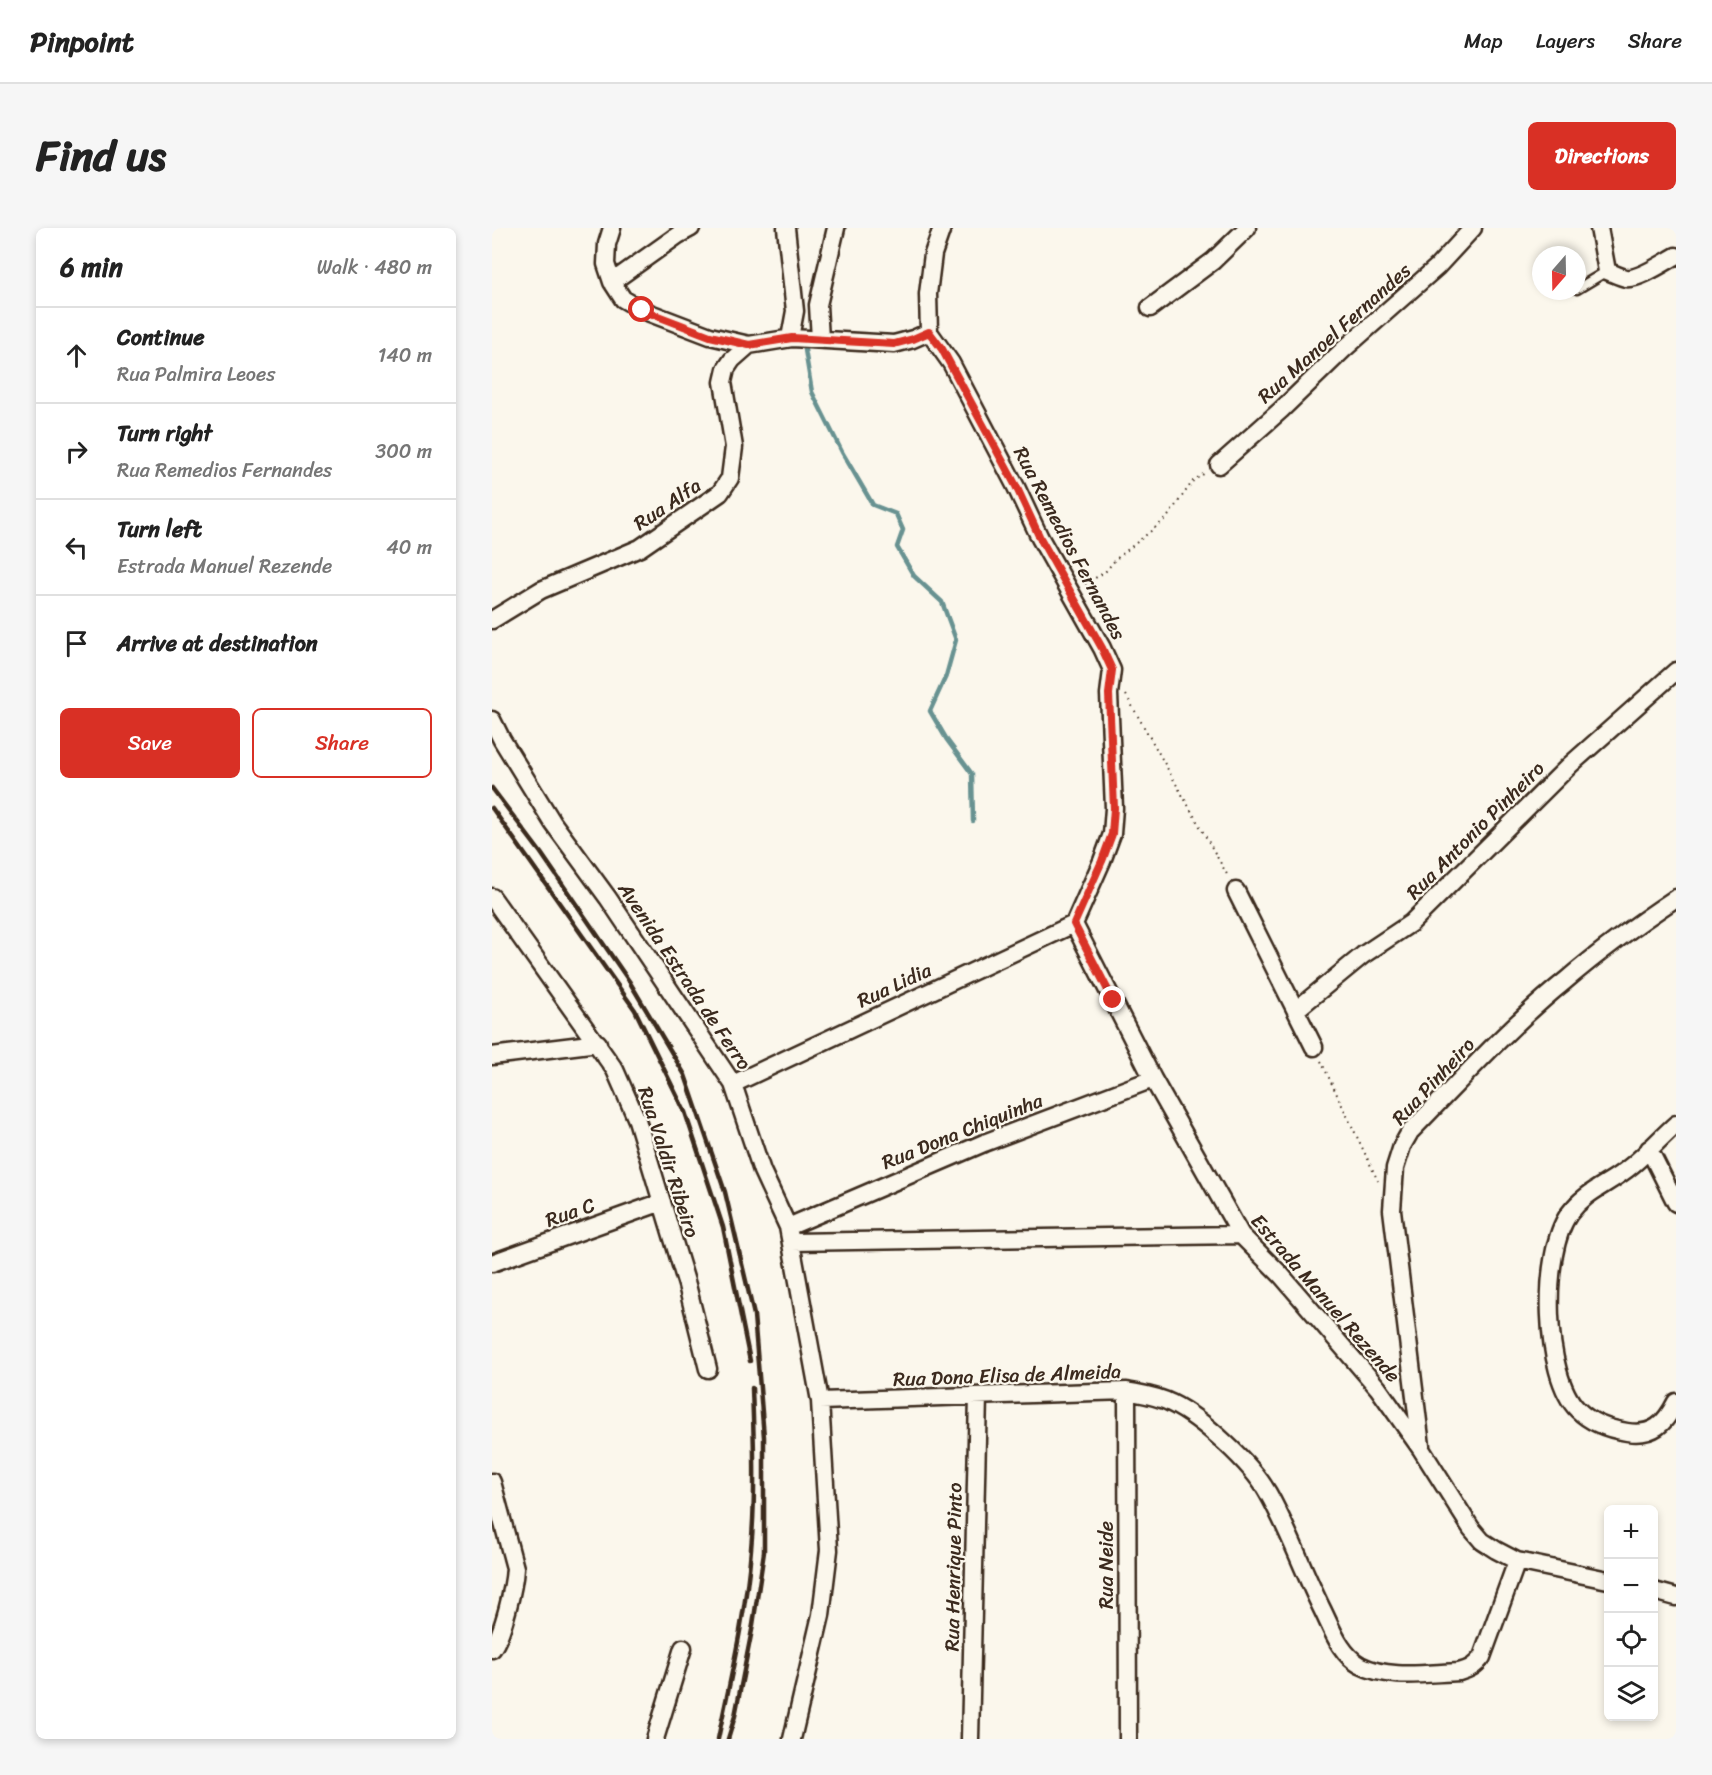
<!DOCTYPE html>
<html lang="en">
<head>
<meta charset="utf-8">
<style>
	:root { --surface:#fff; --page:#f6f6f6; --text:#222; --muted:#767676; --line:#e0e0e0; --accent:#d93025 }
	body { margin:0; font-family:Sriracha,sans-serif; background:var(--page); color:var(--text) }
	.controls { position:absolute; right:18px; bottom:18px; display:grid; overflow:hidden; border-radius:9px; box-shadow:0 3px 9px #0003 }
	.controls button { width:54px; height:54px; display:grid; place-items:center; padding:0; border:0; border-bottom:2px solid var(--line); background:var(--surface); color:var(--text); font:30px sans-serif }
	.compass { position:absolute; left:1040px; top:18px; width:54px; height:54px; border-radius:50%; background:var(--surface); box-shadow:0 3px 9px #0003; rotate:200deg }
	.stop { position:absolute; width:18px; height:18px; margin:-14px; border:4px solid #d93025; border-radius:50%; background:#fff }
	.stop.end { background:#d93025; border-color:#fff; box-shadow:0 2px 6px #0008 }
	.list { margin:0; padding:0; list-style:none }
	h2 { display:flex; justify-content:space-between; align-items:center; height:78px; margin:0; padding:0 24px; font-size:26px }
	h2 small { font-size:20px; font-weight:400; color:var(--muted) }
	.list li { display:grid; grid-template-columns:39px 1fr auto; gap:18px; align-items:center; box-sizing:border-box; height:96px; padding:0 24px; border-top:2px solid var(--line) }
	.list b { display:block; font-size:22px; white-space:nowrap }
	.list p { margin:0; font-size:20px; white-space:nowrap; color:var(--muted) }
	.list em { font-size:20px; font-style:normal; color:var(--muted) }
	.actions { display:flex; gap:12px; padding:18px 24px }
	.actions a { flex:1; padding:14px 0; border:2px solid var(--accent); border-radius:9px; text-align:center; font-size:21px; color:var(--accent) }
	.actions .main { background:var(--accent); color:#fff }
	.icon { flex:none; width:33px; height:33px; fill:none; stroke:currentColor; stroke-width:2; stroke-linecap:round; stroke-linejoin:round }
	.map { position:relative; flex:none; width:1184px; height:1511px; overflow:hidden; border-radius:9px }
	header { display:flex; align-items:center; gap:36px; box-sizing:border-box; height:84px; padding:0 30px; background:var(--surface); border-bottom:2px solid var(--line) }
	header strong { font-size:28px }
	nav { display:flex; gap:33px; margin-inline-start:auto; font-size:21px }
	.intro { display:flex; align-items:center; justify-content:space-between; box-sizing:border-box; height:144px; padding:0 36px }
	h1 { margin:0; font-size:42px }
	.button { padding:15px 27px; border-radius:9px; background:var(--accent); color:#fff; font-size:21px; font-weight:700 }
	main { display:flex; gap:36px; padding:0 36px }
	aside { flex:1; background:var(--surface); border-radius:9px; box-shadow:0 3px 9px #0003 }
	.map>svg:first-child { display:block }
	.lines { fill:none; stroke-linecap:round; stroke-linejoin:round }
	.stream { stroke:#689291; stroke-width:4.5 }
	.service-casing { stroke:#3b2a1e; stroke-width:13 }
	.minor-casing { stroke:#3b2a1e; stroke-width:21 }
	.path { stroke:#3b2a1e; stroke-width:2; stroke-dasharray:1.5 4.5; stroke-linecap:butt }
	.service { stroke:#fbf7ec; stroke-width:8 }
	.minor { stroke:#fbf7ec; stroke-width:16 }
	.rail { stroke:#3b2a1e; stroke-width:4.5 }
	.route { stroke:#d93025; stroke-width:8 }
	.labels { text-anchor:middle; stroke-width:4.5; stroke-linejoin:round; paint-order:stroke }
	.street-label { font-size:20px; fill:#3b2a1e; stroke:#fbf7ec }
</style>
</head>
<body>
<header>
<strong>Pinpoint</strong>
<nav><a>Map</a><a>Layers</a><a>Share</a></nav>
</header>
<div class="intro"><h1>Find us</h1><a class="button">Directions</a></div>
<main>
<aside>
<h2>6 min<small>Walk · 480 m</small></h2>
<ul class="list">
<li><svg class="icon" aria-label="ahead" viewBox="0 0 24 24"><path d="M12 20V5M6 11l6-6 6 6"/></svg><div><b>Continue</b><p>Rua Palmira Leoes</p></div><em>140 m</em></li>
<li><svg class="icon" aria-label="right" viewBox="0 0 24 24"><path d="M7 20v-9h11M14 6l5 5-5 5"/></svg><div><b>Turn right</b><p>Rua Remedios Fernandes</p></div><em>300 m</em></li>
<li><svg class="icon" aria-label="left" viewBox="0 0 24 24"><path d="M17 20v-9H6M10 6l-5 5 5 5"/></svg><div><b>Turn left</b><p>Estrada Manuel Rezende</p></div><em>40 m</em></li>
<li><svg class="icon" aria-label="arrive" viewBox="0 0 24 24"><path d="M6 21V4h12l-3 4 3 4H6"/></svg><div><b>Arrive at destination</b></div></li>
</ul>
<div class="actions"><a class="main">Save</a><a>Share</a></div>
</aside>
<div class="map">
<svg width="1184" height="1511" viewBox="0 0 1184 1511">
	<rect width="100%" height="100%" fill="#fbf7ec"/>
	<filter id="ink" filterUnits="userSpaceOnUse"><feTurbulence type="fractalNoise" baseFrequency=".0167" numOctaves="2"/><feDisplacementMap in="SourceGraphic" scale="12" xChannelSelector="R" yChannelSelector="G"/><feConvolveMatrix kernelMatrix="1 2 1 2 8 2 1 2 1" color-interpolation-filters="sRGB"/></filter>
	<g filter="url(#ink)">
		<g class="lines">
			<path class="stream" d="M312 116 320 164 350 224 381 277 404 286 411 302 405 319 422 348 450 374 464 412 454 448 438 483 455 512 480 546 481 593"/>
			<g class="service-casing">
				<path id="service" d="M1085 61 1115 43"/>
			</g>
			<g class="minor-casing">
				<path id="minor" d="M120 0 115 16 114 36 120 54 131 71 150 82 218 108 257 117 300 110 402 116 421 111 437 104
					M294 0 303 83 298 110
					M450 0 441 26 436 66 437 104 459 135 524 259 548 310 610 420 620 442 617 466 622 580 620 606 610 633 582 696
					M1107 0 1115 43C1121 45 1128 49 1134 50 1146 52 1173 34 1184 28
					M120 54 186 7 199 0
					M658 80 721 33 755 0
					M328 111 326 77 344 0
					M727 237 789 182 851 122 945 39 981 0
					M0 392 49 362 148 320 228 265 238 250 242 219 231 154 234 141 240 132 257 117
					M0 492 10 512 61 595 116 670 241 856 270 943 296 999 328 1173 337 1322 329 1387 300 1511
					M744 663 822 819
					M0 669 123 842 145 892 195 1057 216 1141
					M582 696 661 851 749 1007 789 1047 886 1160 929 1221 979 1300 990 1313 1004 1322 1025 1333 1116 1352
					M804 782 871 727 919 695 1078 537 1184 443
					M0 828 106 815
					M241 856 582 696
					M1184 896C1167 911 1152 929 1134 942 1113 958 1093 964 1077 986 1049 1025 1051 1148 1086 1182 1099 1195 1116 1201 1135 1204 1161 1208 1173 1196 1184 1174
					M1157 921 1184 975
					M296 999 492 915 661 851
					M300 1014 749 1007
					M0 1035 170 974
					M635 1163 636 1511
					M328 1173 635 1163C650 1166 666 1168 679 1175 710 1190 759 1235 776 1265 797 1302 811 1343 830 1381 840 1401 848 1426 868 1437 897 1452 935 1445 967 1444 978 1441 983 1438 990 1429L1025 1333
					M929 1218 900 982 903 940 910 918 918 904C968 853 1017 798 1073 753 1108 723 1145 696 1184 670
					M0 1254 23 1340C22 1359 11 1406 0 1421
					M1162 1363 1184 1369
					M163 1511 191 1420
					M478 1511 486 1168"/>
			</g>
			<path class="path" d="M593 356 613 344 624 331 674 291 701 253 713 245
				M634 467 737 650
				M829 833 886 953"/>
			<use href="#service" class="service"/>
			<use href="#minor" class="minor"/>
			<path class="rail" d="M0 560 49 625 137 753 193 847 233 964 262 1087 272 1209V1324L261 1397 243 1488 236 1511
				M0 580 143 782 193 884 231 999 258 1133
				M226 1511C239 1448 254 1385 259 1321 264 1268 262 1213 260 1160"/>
		</g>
	</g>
	<g class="lines" filter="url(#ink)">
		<path class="route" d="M150 82 218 108 257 117 300 110 402 116 421 111 437 104 450 121 524 258 548 310 610 420 620 442 617 466 622 580 620 606 610 633 582 696 621 772"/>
	</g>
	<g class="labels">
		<g class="street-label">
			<text transform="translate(842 105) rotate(-42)" y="7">Rua Manoel Fernandes</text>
			<text transform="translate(175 276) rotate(-34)" y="7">Rua Alfa</text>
			<text transform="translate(578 315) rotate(62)" y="7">Rua Remedios Fernandes</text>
			<text transform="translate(983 602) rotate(-45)" y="7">Rua Antonio Pinheiro</text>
			<text transform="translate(193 748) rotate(56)" y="7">Avenida Estrada de Ferro</text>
			<text transform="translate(402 757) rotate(-25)" y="7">Rua Lidia</text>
			<text transform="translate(941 853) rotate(-47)" y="7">Rua Pinheiro</text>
			<text transform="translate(470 903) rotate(-22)" y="7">Rua Dona Chiquinha</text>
			<text transform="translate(177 934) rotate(72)" y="7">Rua Valdir Ribeiro</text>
			<text transform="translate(78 984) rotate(-20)" y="7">Rua C</text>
			<text transform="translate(834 1070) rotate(49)" y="7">Estrada Manuel Rezende</text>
			<text transform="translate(515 1147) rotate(-2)" y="7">Rua Dona Elisa de Almeida</text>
			<text transform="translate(614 1337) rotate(-90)" y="7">Rua Neide</text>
			<text transform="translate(461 1339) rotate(-89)" y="7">Rua Henrique Pinto</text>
		</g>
	</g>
</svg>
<div class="controls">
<button>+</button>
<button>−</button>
<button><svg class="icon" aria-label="locate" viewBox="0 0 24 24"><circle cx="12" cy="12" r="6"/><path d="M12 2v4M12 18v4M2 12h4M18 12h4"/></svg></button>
<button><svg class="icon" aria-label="layers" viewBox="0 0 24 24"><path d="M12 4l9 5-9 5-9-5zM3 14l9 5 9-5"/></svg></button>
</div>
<svg class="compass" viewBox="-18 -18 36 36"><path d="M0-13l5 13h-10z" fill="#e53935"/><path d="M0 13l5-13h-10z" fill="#767676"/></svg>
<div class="stop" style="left:150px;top:82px"></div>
<div class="stop end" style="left:621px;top:772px"></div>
</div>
</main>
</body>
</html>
